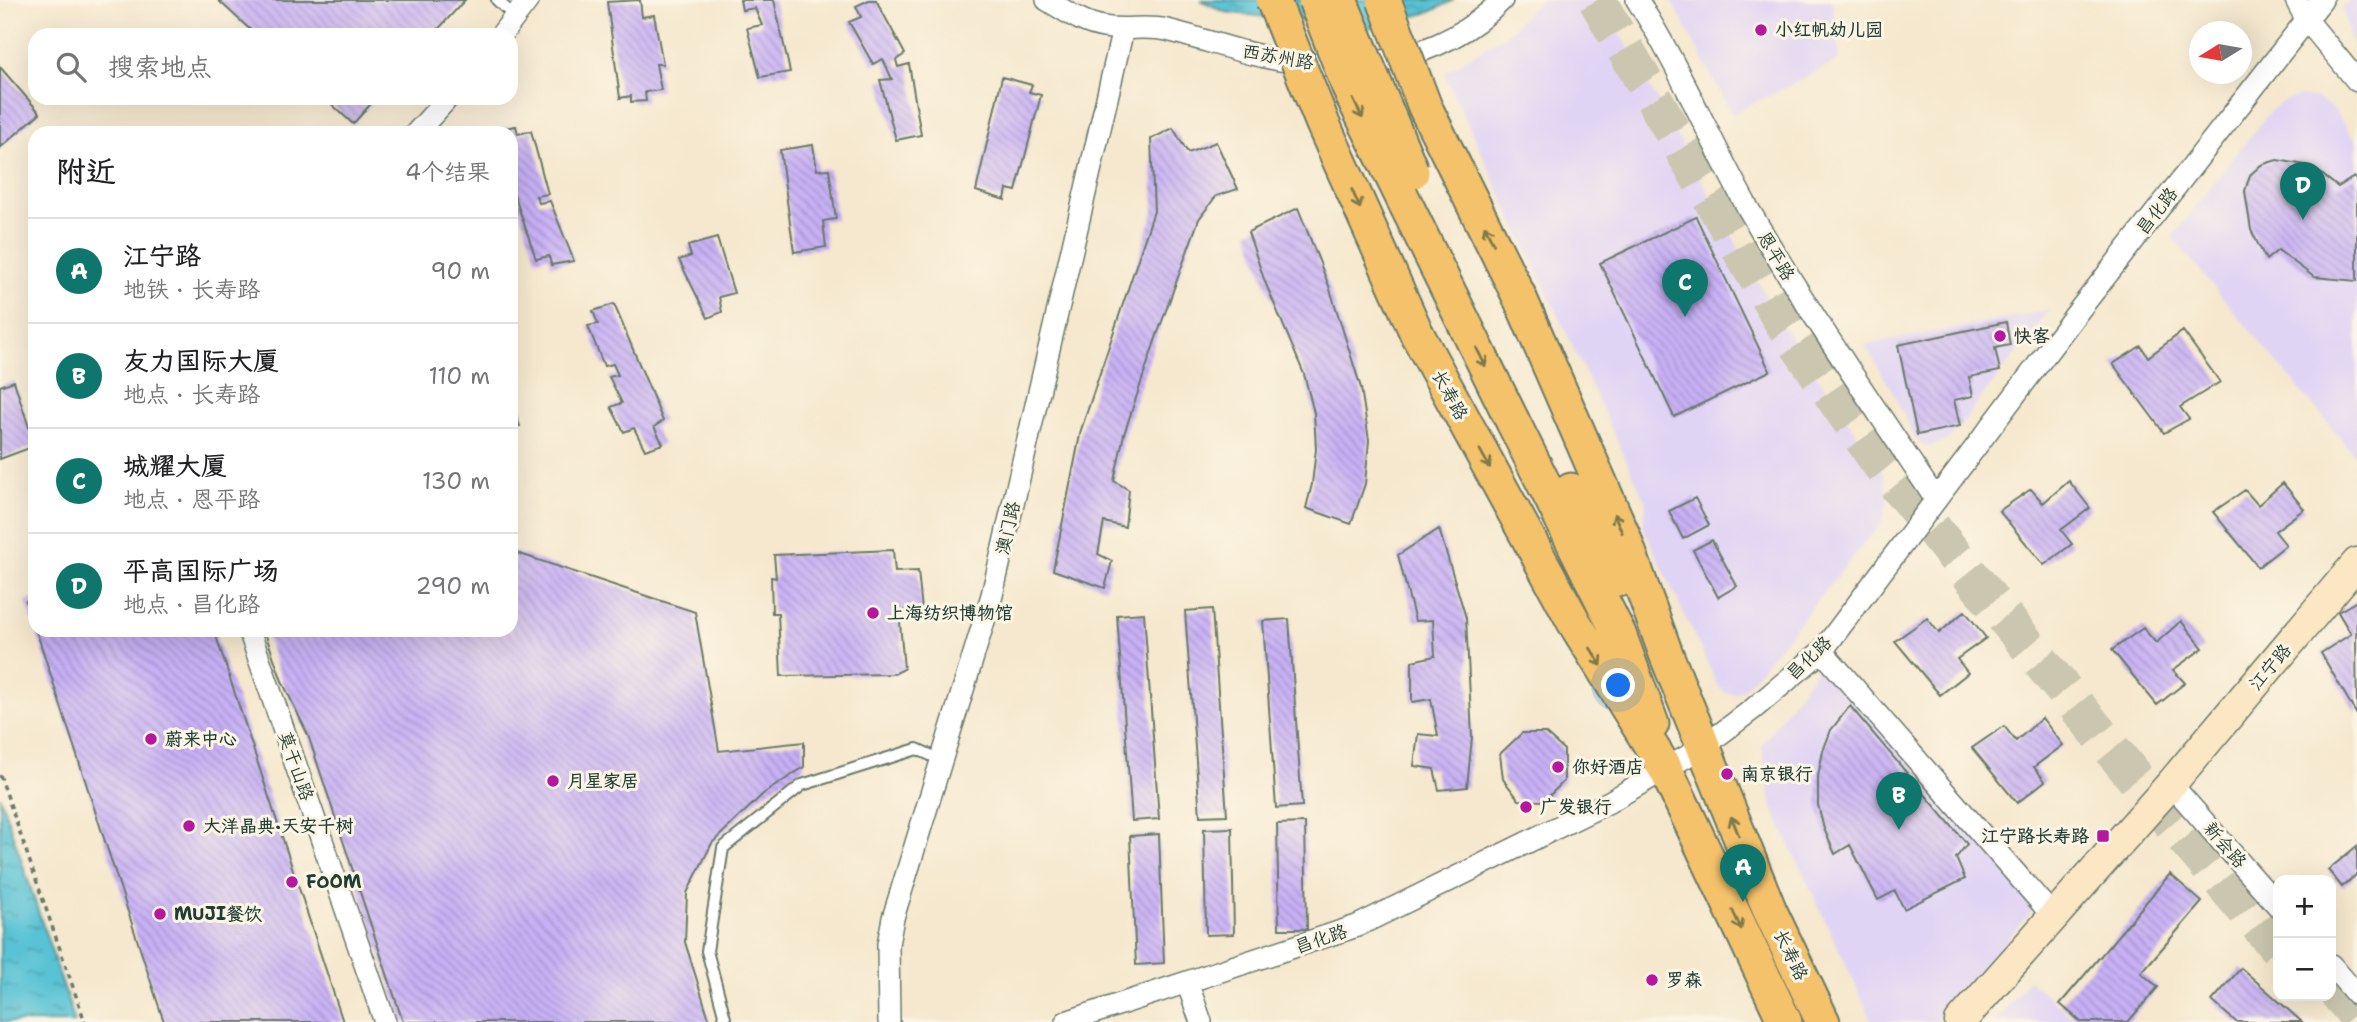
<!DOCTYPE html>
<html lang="zh">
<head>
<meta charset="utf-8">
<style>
	:root { --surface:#fff; --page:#f6f6f6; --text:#202124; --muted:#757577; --line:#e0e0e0; --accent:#0f766e }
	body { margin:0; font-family:"Shantell Sans","LXGW WenKai TC",sans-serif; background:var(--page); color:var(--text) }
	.controls { position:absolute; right:21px; bottom:21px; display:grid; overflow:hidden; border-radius:14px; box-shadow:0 7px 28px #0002 }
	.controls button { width:63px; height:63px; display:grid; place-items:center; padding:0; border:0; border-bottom:2px solid var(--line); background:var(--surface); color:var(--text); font:35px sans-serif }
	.compass { position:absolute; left:2189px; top:21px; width:63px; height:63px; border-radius:50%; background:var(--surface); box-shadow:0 7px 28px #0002; rotate:259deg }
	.you { position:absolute; left:1619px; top:686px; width:24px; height:24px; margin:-18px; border:5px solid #fff; border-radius:50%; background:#1a73e8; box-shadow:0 0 0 10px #1a73e833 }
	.badge { display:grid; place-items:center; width:46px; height:46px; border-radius:50%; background:var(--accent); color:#fff; font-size:23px; font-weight:700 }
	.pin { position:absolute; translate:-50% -58px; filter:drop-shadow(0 2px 4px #0008) }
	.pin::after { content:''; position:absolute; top:37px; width:24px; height:21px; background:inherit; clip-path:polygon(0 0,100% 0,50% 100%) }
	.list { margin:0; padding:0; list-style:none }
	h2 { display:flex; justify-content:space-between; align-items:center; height:91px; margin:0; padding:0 28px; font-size:30px }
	h2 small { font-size:23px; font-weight:400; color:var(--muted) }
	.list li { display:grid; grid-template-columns:46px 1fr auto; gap:21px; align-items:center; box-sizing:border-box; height:105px; padding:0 28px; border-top:2px solid var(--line) }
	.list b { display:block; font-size:26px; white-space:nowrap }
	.list p { margin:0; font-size:23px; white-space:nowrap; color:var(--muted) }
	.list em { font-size:23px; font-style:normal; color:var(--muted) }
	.icon { flex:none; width:38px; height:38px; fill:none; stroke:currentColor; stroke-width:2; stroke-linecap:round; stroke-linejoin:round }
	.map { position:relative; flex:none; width:2357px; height:1022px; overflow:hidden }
	.search { position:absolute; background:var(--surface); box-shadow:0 7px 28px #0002; left:28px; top:28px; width:490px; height:77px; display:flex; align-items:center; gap:18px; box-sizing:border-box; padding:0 24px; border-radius:21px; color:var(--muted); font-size:26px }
	.panel { position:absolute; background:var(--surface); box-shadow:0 7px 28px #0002; left:28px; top:126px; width:490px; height:511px; border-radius:21px }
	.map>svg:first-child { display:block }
	.built { fill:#e0d4f4 }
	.water { fill:url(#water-ripples); stroke:#3c8084; stroke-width:2 }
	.building { fill:url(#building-back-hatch) }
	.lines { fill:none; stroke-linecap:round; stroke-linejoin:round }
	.highway-tunnel { stroke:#cac6af; stroke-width:38; stroke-dasharray:38 19; stroke-linecap:butt }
	.lane-casing { stroke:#6a796a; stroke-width:14 }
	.street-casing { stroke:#6a796a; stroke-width:24 }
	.secondary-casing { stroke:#6a796a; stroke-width:33 }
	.primary-casing { stroke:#6a796a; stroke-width:37 }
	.path { stroke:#6a796a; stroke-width:3.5; stroke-dasharray:5 5; stroke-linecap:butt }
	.lane { stroke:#fff; stroke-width:10 }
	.street { stroke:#fff; stroke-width:21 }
	.secondary { stroke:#fbe7c3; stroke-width:30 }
	.primary { stroke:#f4c26a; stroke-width:33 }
	.primary-bridge-casing { stroke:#6a796a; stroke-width:37; stroke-linecap:butt }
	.primary-bridge { stroke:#f4c26a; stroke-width:33 }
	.oneway { stroke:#7f794c }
	.poi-dot { fill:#b5179e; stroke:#fcf5e5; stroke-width:2.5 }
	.labels { text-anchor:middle; stroke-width:6; stroke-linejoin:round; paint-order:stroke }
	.poi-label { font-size:18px; font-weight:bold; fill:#1f3d34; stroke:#fcf5e5; text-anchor:start }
	.street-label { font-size:18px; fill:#1f3d34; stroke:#fcf5e5 }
</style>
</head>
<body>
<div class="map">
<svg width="2357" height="1022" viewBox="0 0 2357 1022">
	<defs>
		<pattern id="water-ripples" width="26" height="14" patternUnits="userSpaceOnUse" patternTransform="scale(1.75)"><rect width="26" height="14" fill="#59c3d5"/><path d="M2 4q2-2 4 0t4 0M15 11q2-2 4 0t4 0" fill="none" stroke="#49a0ae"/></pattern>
		<pattern id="building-back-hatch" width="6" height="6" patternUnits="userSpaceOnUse" patternTransform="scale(1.75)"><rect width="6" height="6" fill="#c8b1f6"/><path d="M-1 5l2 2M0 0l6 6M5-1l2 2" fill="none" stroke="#a291c8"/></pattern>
	</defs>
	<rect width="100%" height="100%" fill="#fcf5e5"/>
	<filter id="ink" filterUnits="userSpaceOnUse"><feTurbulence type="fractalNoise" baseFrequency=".0143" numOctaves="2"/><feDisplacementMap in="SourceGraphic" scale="14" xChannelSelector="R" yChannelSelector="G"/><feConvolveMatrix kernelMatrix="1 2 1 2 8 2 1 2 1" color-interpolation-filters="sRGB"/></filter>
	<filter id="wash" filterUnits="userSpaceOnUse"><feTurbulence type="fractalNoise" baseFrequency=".00686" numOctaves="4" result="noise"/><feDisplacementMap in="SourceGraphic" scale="28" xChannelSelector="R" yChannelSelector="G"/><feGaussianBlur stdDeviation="1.57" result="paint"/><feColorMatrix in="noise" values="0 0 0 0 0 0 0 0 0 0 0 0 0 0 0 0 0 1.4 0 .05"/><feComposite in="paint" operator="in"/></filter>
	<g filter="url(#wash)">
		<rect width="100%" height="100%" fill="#f5e8ce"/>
		<path class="built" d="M1541 0H1602L1777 317 1884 473 1888 499 1882 522 1744 689 1736 693H1726L1718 686 1643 527 1646 502 1444 73 1505 35Z
			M1671 0H1831L1840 60 1732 114Z
			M2350 0H2357V48L2350 39 2343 7Z
			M2299 96 2318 99 2332 108 2357 142V458L2172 237 2269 112 2283 101Z
			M2050 310 1949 439 1931 446 1923 445 1915 439 1892 390 1865 345Z
			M1822 661 2036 906 1935 1022H1873L1772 807 1762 745Z
			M2029 980 2077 1022H1995Z"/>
		<path class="water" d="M1201 0H1454L1430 12 1364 29 1225 12Z
			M0 796 75 1022H0Z"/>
		<g id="blocks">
			<path class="building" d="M218 0H465L433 35H256Z
				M640 0 642 17 654 15 663 64H656L661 90 645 92 646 101 631 102V96L620 98 607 2Z
				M740 0H774L790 72 760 77 747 28 762 25 755 8 742 10Z
				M869 0H876L905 54 896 60 898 67 909 64 921 135 896 140 880 80 892 79 883 59 873 64 849 22 861 17 856 6Z
				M0 67 40 113 0 148Z
				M1002 77 1032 85 1029 92 1041 95 1016 191 1007 189 1005 200 976 191Z
				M325 98H376L353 124Z
				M516 126 518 134 531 131 548 194 536 196 539 203 550 201 574 261 551 265 549 256 536 259 511 185V133H500L499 129Z
				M1173 128 1188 153 1216 142 1238 189 1216 196 1199 219 1156 338 1124 434 1114 481 1129 490 1125 527 1104 522 1098 554 1112 561 1105 588 1053 570 1081 430 1154 211 1151 139Z
				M813 145 817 170 829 169 836 219 823 221 826 247 794 252 780 150Z
				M2277 160 2311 166 2338 187 2354 177 2357 182V281L2314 277 2278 250 2266 260 2251 230 2245 191 2250 175 2261 165Z
				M1298 208 1329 286 1361 388 1369 440 1365 484 1351 524 1306 508 1312 484 1316 449 1314 413 1304 374 1265 282 1248 232Z
				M1696 217 1770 371 1674 417 1600 263Z
				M717 238 734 293 719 297 722 312 708 318 679 260 691 256 688 246Z
				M614 304 663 421 654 427 663 444 645 450 634 428 624 432 611 407 622 403 609 377 618 375 613 364 604 366 588 326 598 324 593 311Z
				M2006 322 2010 345 1995 348 2000 371 1969 377 1973 396 1954 400 1960 426 1917 435 1898 345Z
				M2183 331 2220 382 2180 407 2189 419 2164 433 2113 364 2141 346 2148 357Z
				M14 381 35 446 0 459V386Z
				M511 400 520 426 513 428 517 439 511 440Z
				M2069 481 2090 508 2061 530 2072 544 2044 565 1999 511 2031 489 2043 503Z
				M2283 483 2304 509 2275 531 2286 545 2258 567 2213 512 2245 490 2258 505Z
				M1695 498 1709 525 1683 539 1669 511Z
				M1439 529 1466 618 1472 737 1467 787 1439 790 1434 769 1414 766 1418 734 1438 736 1431 699 1412 702V661L1435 656 1433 620 1415 621 1398 555Z
				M1712 540 1737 586 1718 597 1693 550Z
				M893 550 895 572 918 571 922 610 899 611 904 669 894 674 781 676 778 613H772L771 577 776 578 774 555Z
				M511 551 695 612 719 751 804 742V767L763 794 712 843 687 893 685 942 710 1022H403L308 735 282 681 264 630H511Z
				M35 598V626H34L26 601Z
				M2357 601 2356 643 2357 715 2321 653 2351 634 2338 612Z
				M1212 609 1227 815 1200 816 1185 611Z
				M1965 611 1986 638 1957 659 1968 673 1940 695 1895 641 1927 618 1939 633Z
				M1144 613 1159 819 1132 821 1117 615Z
				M1289 619 1302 806 1276 808 1263 621Z
				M2181 621 2203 648 2173 670 2185 683 2157 705 2112 650 2143 628 2156 643Z
				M36 630H214L343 1022H164Z
				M1850 706 1967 844 1956 858 1965 879 1904 909 1895 891 1878 900 1850 845 1835 854 1824 829 1818 805V776L1823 751 1831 730Z
				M2042 718 2063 745 2034 767 2045 781 2017 803 1972 748 2004 726 2016 741Z
				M1522 733H1545L1564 750V781L1544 801 1519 800 1503 779 1500 754Z
				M1305 823 1307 929H1279L1277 824Z
				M1232 828 1234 934 1206 935 1204 829Z
				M1159 834 1164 963 1136 965 1130 836Z
				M2357 846V874L2342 887 2328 870Z
				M2170 874 2202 902 2141 973 2158 987 2128 1022H2081L2060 1004Z
				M2241 968 2302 1022H2236L2212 1001Z"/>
		</g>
	</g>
	<g filter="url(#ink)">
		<use href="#blocks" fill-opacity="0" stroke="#6a796a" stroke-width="2"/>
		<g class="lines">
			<path class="highway-tunnel" d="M1597 0 1782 321 1881 465 2166 816 2278 948
				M2331 985 2357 1015"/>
			<g class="lane-casing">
				<path id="lane" d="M497 0 515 17
					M726 1022 707 951 723 848 802 785 917 749 941 760"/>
			</g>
			<g class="street-casing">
				<path id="street" d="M1047 0C1064 10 1083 24 1104 27 1125 31 1146 25 1167 30 1200 38 1232 50 1265 57 1348 76 1440 63 1502 0
					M1637 0C1680 67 1710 141 1749 210 1807 310 1873 404 1936 500
					M2296 0 2306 19 2357 81
					M501 35 528 0
					M416 133 448 98
					M249 630 385 1022
					M1822 651 2053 916
					M2171 784 2278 906
					M2331 965 2357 995
					M1187 982 1201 1022
					M889 1022 888 944 893 918 992 595 1123 29
					M1066 1022 1357 926 1609 802 1703 747 1753 709 1822 651 2073 318 2322 0"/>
			</g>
			<g class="secondary-casing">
				<path id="secondary" d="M1960 1022 2171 784 2357 563"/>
			</g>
			<g class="primary-casing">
				<path id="primary" d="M1519 296 1623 535 1666 654 1770 911 1823 1022
					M1417 334 1574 622 1666 770 1785 1022
					M1513 422 1619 634 1652 724
					M1571 490 1622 579"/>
			</g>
			<path class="path" d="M0 775 85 1022"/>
			<use href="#lane" class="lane"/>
			<use href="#street" class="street"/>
			<use href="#secondary" class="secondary"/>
			<use href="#primary" class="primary"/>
			<g class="primary-bridge-casing">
				<path id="primary-bridge" d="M1273 0 1323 124 1417 334
					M1315 0 1352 95 1513 422
					M1340 0 1412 172
					M1384 0 1425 107 1519 296"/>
			</g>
			<use href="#primary-bridge" class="primary-bridge"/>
		</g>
		<defs><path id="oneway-shaft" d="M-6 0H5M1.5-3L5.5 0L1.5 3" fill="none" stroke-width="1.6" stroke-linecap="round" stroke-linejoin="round" transform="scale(1.75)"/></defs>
		<g class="oneway">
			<use href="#oneway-shaft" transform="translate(1358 109) rotate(64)"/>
			<use href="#oneway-shaft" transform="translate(1356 199) rotate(66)"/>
			<use href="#oneway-shaft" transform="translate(1489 235) rotate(-116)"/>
			<use href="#oneway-shaft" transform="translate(1481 357) rotate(64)"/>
			<use href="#oneway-shaft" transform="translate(1485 459) rotate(61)"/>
			<use href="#oneway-shaft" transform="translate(1618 523) rotate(-113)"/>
			<use href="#oneway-shaft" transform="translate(1596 657) rotate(58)"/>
			<use href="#oneway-shaft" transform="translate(1735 826) rotate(-112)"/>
			<use href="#oneway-shaft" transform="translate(1737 920) rotate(65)"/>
		</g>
	</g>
	<g class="poi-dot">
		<circle cx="1761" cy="30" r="7"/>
		<circle cx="2000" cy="336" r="7"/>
		<circle cx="873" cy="613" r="7"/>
		<circle cx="151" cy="739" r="7"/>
		<circle cx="1558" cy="767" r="7"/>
		<circle cx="1727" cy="774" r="7"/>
		<circle cx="553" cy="781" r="7"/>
		<circle cx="1526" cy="807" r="7"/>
		<circle cx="189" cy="826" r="7"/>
		<rect x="2096" y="829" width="14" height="14" rx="3.5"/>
		<circle cx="292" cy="882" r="7"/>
		<circle cx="160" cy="914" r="7"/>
		<circle cx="1652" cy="980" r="7"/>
	</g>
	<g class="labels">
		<g class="poi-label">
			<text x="1775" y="36">小红帆幼儿园</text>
			<text x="2014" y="342">快客</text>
			<text x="887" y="619">上海纺织博物馆</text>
			<text x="165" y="745">蔚来中心</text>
			<text x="1572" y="773">你好酒店</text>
			<text x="1741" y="780">南京银行</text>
			<text x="567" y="787">月星家居</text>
			<text x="1540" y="813">广发银行</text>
			<text x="203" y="832">大洋晶典·天安千树</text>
			<text x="2089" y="842" text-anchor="end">江宁路长寿路</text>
			<text x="306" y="888">FOOM</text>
			<text x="174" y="920">MUJI餐饮</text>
			<text x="1666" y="986">罗森</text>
		</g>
		<g class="street-label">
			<text transform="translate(1278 57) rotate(10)" y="6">西苏州路</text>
			<text transform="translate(2157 211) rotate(-52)" y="6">昌化路</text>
			<text transform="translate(1776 256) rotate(59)" y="6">恩平路</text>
			<text transform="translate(1450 395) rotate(61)" y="6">长寿路</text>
			<text transform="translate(1008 528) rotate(-77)" y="6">澳门路</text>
			<text transform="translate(1809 658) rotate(-44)" y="6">昌化路</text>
			<text transform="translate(2270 667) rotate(-50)" y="6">江宁路</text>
			<text transform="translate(296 766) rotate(71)" y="6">莫干山路</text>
			<text transform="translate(2225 845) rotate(49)" y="6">新会路</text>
			<text transform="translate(1321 939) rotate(-19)" y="6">昌化路</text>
			<text transform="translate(1791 955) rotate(64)" y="6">长寿路</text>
		</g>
	</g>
</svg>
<div class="controls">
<button>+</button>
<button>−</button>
</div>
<svg class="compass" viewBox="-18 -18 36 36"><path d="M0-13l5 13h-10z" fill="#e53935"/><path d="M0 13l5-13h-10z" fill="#757577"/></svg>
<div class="you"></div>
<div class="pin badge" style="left:1743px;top:902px">A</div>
<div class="pin badge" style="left:1899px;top:830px">B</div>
<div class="pin badge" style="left:1685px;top:317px">C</div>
<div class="pin badge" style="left:2303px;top:220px">D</div>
<div class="search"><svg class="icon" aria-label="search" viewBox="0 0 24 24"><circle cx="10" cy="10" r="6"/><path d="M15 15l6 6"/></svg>搜索地点</div>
<section class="panel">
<h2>附近<small>4个结果</small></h2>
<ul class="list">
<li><span class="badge">A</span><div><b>江宁路</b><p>地铁 · 长寿路</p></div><em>90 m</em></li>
<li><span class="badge">B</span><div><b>友力国际大厦</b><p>地点 · 长寿路</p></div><em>110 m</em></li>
<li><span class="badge">C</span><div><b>城耀大厦</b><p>地点 · 恩平路</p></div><em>130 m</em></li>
<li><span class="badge">D</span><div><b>平高国际广场</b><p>地点 · 昌化路</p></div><em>290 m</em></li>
</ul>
</section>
</div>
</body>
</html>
